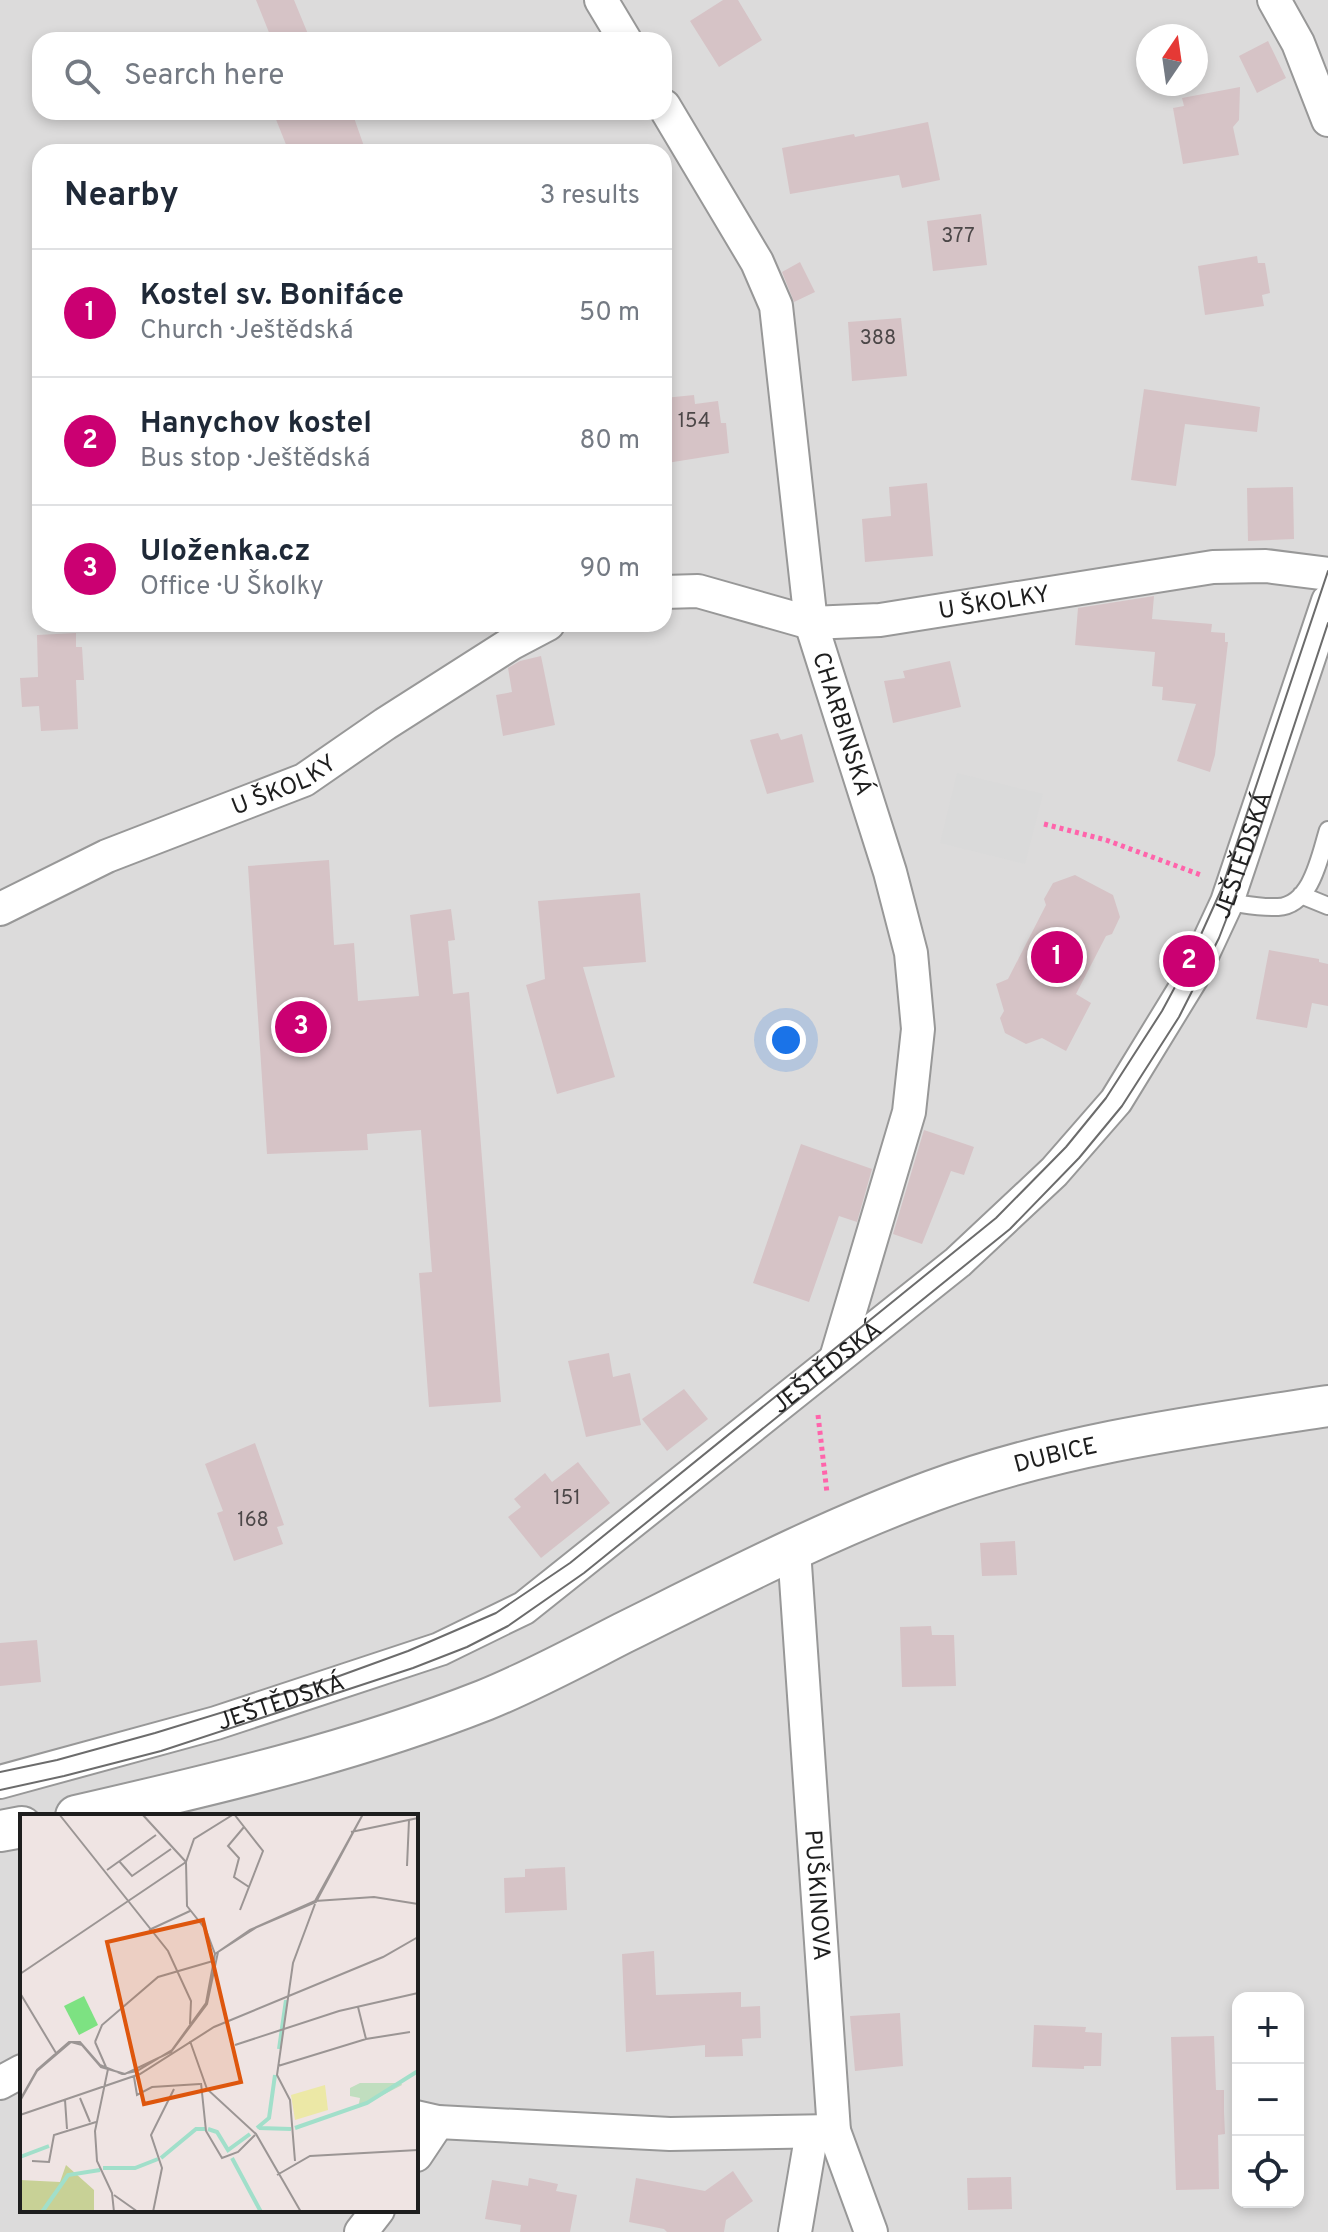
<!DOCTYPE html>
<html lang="en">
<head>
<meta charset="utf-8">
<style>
	:root { --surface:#fff; --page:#f6f6f7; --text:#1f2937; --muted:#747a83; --line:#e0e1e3; --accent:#cb0072 }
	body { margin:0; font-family:Overpass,sans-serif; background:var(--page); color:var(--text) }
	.controls { position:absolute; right:24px; bottom:24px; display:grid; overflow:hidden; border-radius:16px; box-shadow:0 4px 12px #0003 }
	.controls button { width:72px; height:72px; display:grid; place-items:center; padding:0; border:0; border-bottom:2px solid var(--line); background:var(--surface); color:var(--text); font:40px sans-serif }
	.compass { position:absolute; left:1136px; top:24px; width:72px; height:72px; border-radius:50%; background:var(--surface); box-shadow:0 4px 12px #0003; rotate:13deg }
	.you { position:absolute; left:786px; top:1040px; width:28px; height:28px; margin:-20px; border:6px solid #fff; border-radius:50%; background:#1a73e8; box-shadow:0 0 0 12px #1a73e833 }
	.badge { display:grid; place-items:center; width:52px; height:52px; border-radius:50%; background:var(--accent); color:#fff; font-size:26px; font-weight:700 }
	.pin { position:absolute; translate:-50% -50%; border:4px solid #fff; box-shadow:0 2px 8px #0006 }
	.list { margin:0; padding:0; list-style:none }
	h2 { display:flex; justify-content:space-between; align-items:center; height:104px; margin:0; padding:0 32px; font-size:34px }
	h2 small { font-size:26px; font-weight:400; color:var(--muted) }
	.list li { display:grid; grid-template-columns:52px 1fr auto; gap:24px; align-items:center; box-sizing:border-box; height:128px; padding:0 32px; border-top:2px solid var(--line) }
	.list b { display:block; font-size:30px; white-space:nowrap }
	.list p { margin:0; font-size:26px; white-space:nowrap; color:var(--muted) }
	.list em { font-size:26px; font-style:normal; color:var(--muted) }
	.icon { flex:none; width:44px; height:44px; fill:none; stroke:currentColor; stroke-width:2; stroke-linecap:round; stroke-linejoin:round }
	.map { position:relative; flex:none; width:1328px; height:2232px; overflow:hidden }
	.search { position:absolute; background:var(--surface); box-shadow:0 4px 12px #0003; left:32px; top:32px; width:640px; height:88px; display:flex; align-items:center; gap:20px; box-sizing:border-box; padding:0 28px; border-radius:24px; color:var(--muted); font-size:30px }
	.panel { position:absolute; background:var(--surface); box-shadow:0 4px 12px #0003; left:32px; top:144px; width:640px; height:488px; border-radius:24px }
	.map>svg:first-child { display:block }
	.residential { fill:#dcdbdb; fill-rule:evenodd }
	.parking { fill:#dadada }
	.building { fill:#d6c3c6 }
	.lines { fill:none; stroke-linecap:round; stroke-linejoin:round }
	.service-casing { stroke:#989898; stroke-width:20 }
	.minor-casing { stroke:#989898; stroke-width:36 }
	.tertiary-casing { stroke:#989898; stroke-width:44 }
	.path { stroke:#ff64ab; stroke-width:5; stroke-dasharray:4 4; stroke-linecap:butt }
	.service { stroke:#fff; stroke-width:16 }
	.minor { stroke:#fff; stroke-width:32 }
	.tertiary { stroke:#fff; stroke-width:40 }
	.tram { stroke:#6c6c6c; stroke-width:2 }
	.labels { text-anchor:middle; stroke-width:8; stroke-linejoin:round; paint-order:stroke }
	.number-label { font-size:20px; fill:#4c4748 }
	.street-label { font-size:24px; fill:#1e1e1e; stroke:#fff }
	.inset-river { fill:none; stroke:#a1dfca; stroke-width:4 }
	.inset-road { fill:none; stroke:#9b9594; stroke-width:2 }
	.view { fill:#de560d; fill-opacity:0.15; stroke:#de560d; stroke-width:4 }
	.inset-edge { fill:none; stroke:#1e1e1e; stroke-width:4 }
</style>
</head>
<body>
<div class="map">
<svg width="1328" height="2232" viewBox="0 0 1328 2232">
	<rect width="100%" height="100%" fill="#efe4e3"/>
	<path class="residential" d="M0 0H1328V2232H0ZM1148 36H1196V84H1148ZM40 40H664V112H40ZM40 152H664V624H40ZM22 1816H416V2210H22ZM1238 1998H1298V2202H1238Z"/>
	<path class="parking" d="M957 773 1043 794 1025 864 940 843Z"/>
	<path class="building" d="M256 0H294L308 34 291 40H272Z
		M723 0H738L762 40 719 67 690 21Z
		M1268 41 1286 78 1257 93 1239 56Z
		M1240 87 1239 120 1233 127 1239 155 1183 164 1173 108 1184 106 1182 98Z
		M273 112H352L366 152H289Z
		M928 122 940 180 902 188 899 175 790 194 782 148 854 134 855 137Z
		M981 214 987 265 933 271 927 221Z
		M1257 256 1258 263H1265L1270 293 1262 295 1264 306 1205 315 1198 266Z
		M800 262 815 292 794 302 782 272Z
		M901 318 907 376 852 381 848 322Z
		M1144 389 1260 407 1257 432 1185 424 1176 486 1131 480Z
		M694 395 695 404 718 401 721 423H726L729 453 667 463 664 398Z
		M927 483 933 556 865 562 862 519 891 516 889 487Z
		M1293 487 1294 539 1248 541 1247 488Z
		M1154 596 1152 619 1212 624 1211 632 1225 633V642H1228L1215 755 1210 772 1177 761 1196 704 1162 700 1163 687 1152 686 1155 652 1075 645 1078 608Z
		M76 633V647H82L84 680H76L78 729 41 731 39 706 22 707 20 678 38 677 37 635Z
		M541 656 555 725 503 736 496 695 512 692 508 668 520 661Z
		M950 661 961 707 893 723 884 681 905 678 903 671Z
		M778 733 781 740 802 734 814 782 767 794 750 740Z
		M329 860 334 945 354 943 358 1001 419 996 410 915 451 909 455 940 448 941 453 994 469 992 501 1402 429 1407 419 1273 432 1272 421 1130 367 1134 368 1150 267 1154 248 866Z
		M1075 875 1113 895 1120 917 1112 934 1106 936 1076 994 1091 1003 1066 1051 1042 1038 1026 1044 1005 1033 1000 1018 1004 1011 996 984 1008 979 1046 905 1044 899 1053 883Z
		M640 893 646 962 583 967 615 1077 557 1094 526 985 545 979 538 901Z
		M1269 950 1319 959V962L1328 964V1006L1312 1003 1307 1028 1256 1019Z
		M924 1130 974 1147 964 1175 951 1171 922 1244 893 1234Z
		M801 1144 872 1169 857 1222 839 1216 809 1302 753 1283Z
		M609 1353 613 1377 630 1373 641 1425 586 1437 568 1361Z
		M684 1389 708 1419 667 1451 642 1419Z
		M255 1443 284 1525 277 1527 283 1544 234 1561 217 1513 223 1511 205 1464Z
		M578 1462 610 1503 541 1558 508 1517 521 1507 514 1499 545 1473 552 1482Z
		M1015 1541 1017 1575 982 1576 980 1543Z
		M931 1626 932 1635H954L956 1686 902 1687 900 1627Z
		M37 1640 41 1682 0 1686V1643Z
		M565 1867 567 1910 505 1913 504 1878 525 1877V1869Z
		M654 1951 656 1995 741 1992V2007L760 2006 761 2038 742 2039 743 2056 705 2057V2045L626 2052 622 1954Z
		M900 2013 903 2066 855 2071 850 2016Z
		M1034 2025 1086 2027 1085 2032 1102 2033 1101 2066H1084V2069L1032 2067Z
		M1214 2036 1216 2090H1224V2112L1225 2134 1218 2135 1219 2189 1176 2190 1171 2037Z
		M733 2171 753 2201 726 2220 724 2232H667L664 2229 629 2222 636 2178 705 2191Z
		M1011 2177 1012 2209 968 2210 967 2178Z
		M529 2178 558 2184 556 2191 577 2195 570 2232H520L521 2225 485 2219 492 2180 528 2186Z"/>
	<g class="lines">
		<g class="service-casing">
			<path id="service" d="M1301 895 1328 906
				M1227 902C1243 904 1261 908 1278 907 1312 905 1320 855 1328 830"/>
		</g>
		<g class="minor-casing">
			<g id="minor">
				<path d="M601 0 625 40"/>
				<path d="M1274 0 1298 43 1328 120"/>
				<path id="s1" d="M664 106 757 262 776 306 811 623 890 872 911 953 918 1029 909 1112 836 1358"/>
				<path id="s2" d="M664 592 698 591 811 623 880 620 1213 567 1266 566 1328 574"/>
				<path id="s3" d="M0 909 107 856 304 780 385 724 512 643 548 624"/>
				<path id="s4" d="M794 1550 834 2131 871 2232"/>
				<path id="s5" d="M0 1782 216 1723 440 1649 524 1608 958 1262 1054 1172 1116 1101 1192 977 1227 902 1328 601"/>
				<path d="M0 2083 22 2071"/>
				<path d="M416 2117 438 2122 670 2134 834 2131"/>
				<path d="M416 2155 438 2122"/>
				<path d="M361 2232 378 2210"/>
				<path d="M795 2232 812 2132"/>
			</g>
		</g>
		<g class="tertiary-casing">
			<g id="tertiary">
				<path id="s6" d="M76 1816C215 1784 353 1752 485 1700 532 1681 578 1656 623 1633 724 1583 826 1530 932 1491 1059 1444 1195 1426 1328 1406"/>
				<path d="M0 1831 22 1827"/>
			</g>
		</g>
		<path class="path" d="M1044 824 1106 840 1201 875
			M818 1415 827 1493"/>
		<use href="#service" class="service"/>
		<use href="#minor" class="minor"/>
		<use href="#tertiary" class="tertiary"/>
		<path class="tram" d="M0 1772 57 1760 155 1733 331 1679 408 1651 496 1613 570 1563 996 1218 1066 1147 1106 1098 1162 1011 1189 961 1222 888 1328 571
			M0 1790 64 1776 161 1751 413 1668 467 1647 508 1626 584 1573 1010 1229 1079 1158 1122 1106 1179 1017 1219 938 1253 850 1328 623"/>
	</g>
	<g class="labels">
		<g class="number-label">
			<text x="958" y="242">377</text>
			<text x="878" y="344">388</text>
			<text x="694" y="427">154</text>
			<text x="567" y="1504">151</text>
			<text x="253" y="1526">168</text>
		</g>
		<g class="street-label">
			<text dy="8" stroke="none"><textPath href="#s2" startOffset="336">U ŠKOLKY</textPath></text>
			<text dy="8" stroke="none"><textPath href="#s1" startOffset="654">CHARBINSKÁ</textPath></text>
			<text dy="8" stroke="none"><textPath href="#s3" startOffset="310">U ŠKOLKY</textPath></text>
			<text dy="8" stroke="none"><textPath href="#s5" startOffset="1612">JEŠTĚDSKÁ</textPath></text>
			<text dy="8" stroke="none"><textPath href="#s5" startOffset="940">JEŠTĚDSKÁ</textPath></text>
			<text dy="8" stroke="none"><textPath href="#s6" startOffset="1048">DUBICE</textPath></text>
			<text dy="8" stroke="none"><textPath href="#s5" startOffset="292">JEŠTĚDSKÁ</textPath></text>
			<text dy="8" stroke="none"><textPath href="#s4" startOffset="346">PUŠKINOVA</textPath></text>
		</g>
	</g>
	<g transform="translate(20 1814)">
		<rect width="398" height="398" fill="#efe4e3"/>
		<path d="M305 271 308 296 275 306 271 281Z" fill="#ece8a6"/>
		<path d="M46 351 74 376V398H0V366L40 368Z" fill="#c8d196"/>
		<path d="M340 269H381L382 271 338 294 340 284 330 282V274Z" fill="#c0debf"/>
		<path d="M64 182 78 211 59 221 44 192Z" fill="#7de282"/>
		<path class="inset-river" d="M259 235 266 186M237 314 249 304 255 261M239 314 271 315M275 314 347 289 398 257M188 315 197 318 208 336 230 320M0 343 29 332M141 344 176 315H185M212 344 241 398M83 354H115L138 345M22 398 48 361 80 356"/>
		<path class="inset-road" d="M39 0 148 137 171 187 170 210M122 0 166 48 167 92 186 116 195 140M214 0 243 37 220 96M224 13 208 32 219 44 214 63 229 73M331 18 398 4M99 47 112 62 151 35M166 48 174 25 214 0M387 52 389 6M87 56 136 21M295 87 354 83 398 90M129 116 170 97M0 160 166 48M0 179 36 239M338 193 346 225M170 227 187 275 236 320 281 398M75 228 82 211 138 163 193 147M75 228 86 253M215 231 319 197 398 179M258 252 346 225 390 218M88 255 75 317 77 347 92 379 94 398M114 263 117 281 132 273 180 270M181 269 186 317 202 344 218 338 235 321M60 284 70 308M0 286 17 256 49 228H60L80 251 102 260 117 257 152 236 186 189 195 140 230 116 295 87 343 0M45 286 47 315M0 287 17 257 51 228 62 231 81 253 105 260 151 238 187 190 198 138 237 113 296 88 343 0M0 301 120 260 194 213 363 143 398 123M12 347 29 348 34 321 76 308M275 347 270 286 257 261 273 149 295 90M257 361 290 342 398 336M94 381 118 398M133 398 142 354 131 321 154 275"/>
		<path class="view" d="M183 106 221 268 124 290 87 128Z"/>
		<rect width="398" height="398" class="inset-edge"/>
	</g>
</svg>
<div class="controls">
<button>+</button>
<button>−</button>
<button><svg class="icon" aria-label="locate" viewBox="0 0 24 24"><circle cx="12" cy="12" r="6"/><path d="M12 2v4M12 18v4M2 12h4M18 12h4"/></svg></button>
</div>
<svg class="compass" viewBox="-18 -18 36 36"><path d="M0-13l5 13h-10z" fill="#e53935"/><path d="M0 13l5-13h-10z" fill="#747a83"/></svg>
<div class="you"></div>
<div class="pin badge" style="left:1057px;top:957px">1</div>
<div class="pin badge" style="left:1189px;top:961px">2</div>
<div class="pin badge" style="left:301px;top:1027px">3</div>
<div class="search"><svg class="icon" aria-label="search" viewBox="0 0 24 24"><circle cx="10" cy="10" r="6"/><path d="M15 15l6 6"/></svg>Search here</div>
<section class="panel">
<h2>Nearby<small>3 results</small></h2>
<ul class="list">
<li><span class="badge">1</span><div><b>Kostel sv. Bonifáce</b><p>Church · Ještědská</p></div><em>50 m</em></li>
<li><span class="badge">2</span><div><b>Hanychov kostel</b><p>Bus stop · Ještědská</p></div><em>80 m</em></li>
<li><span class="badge">3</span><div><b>Uloženka.cz</b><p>Office · U Školky</p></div><em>90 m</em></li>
</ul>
</section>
</div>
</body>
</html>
